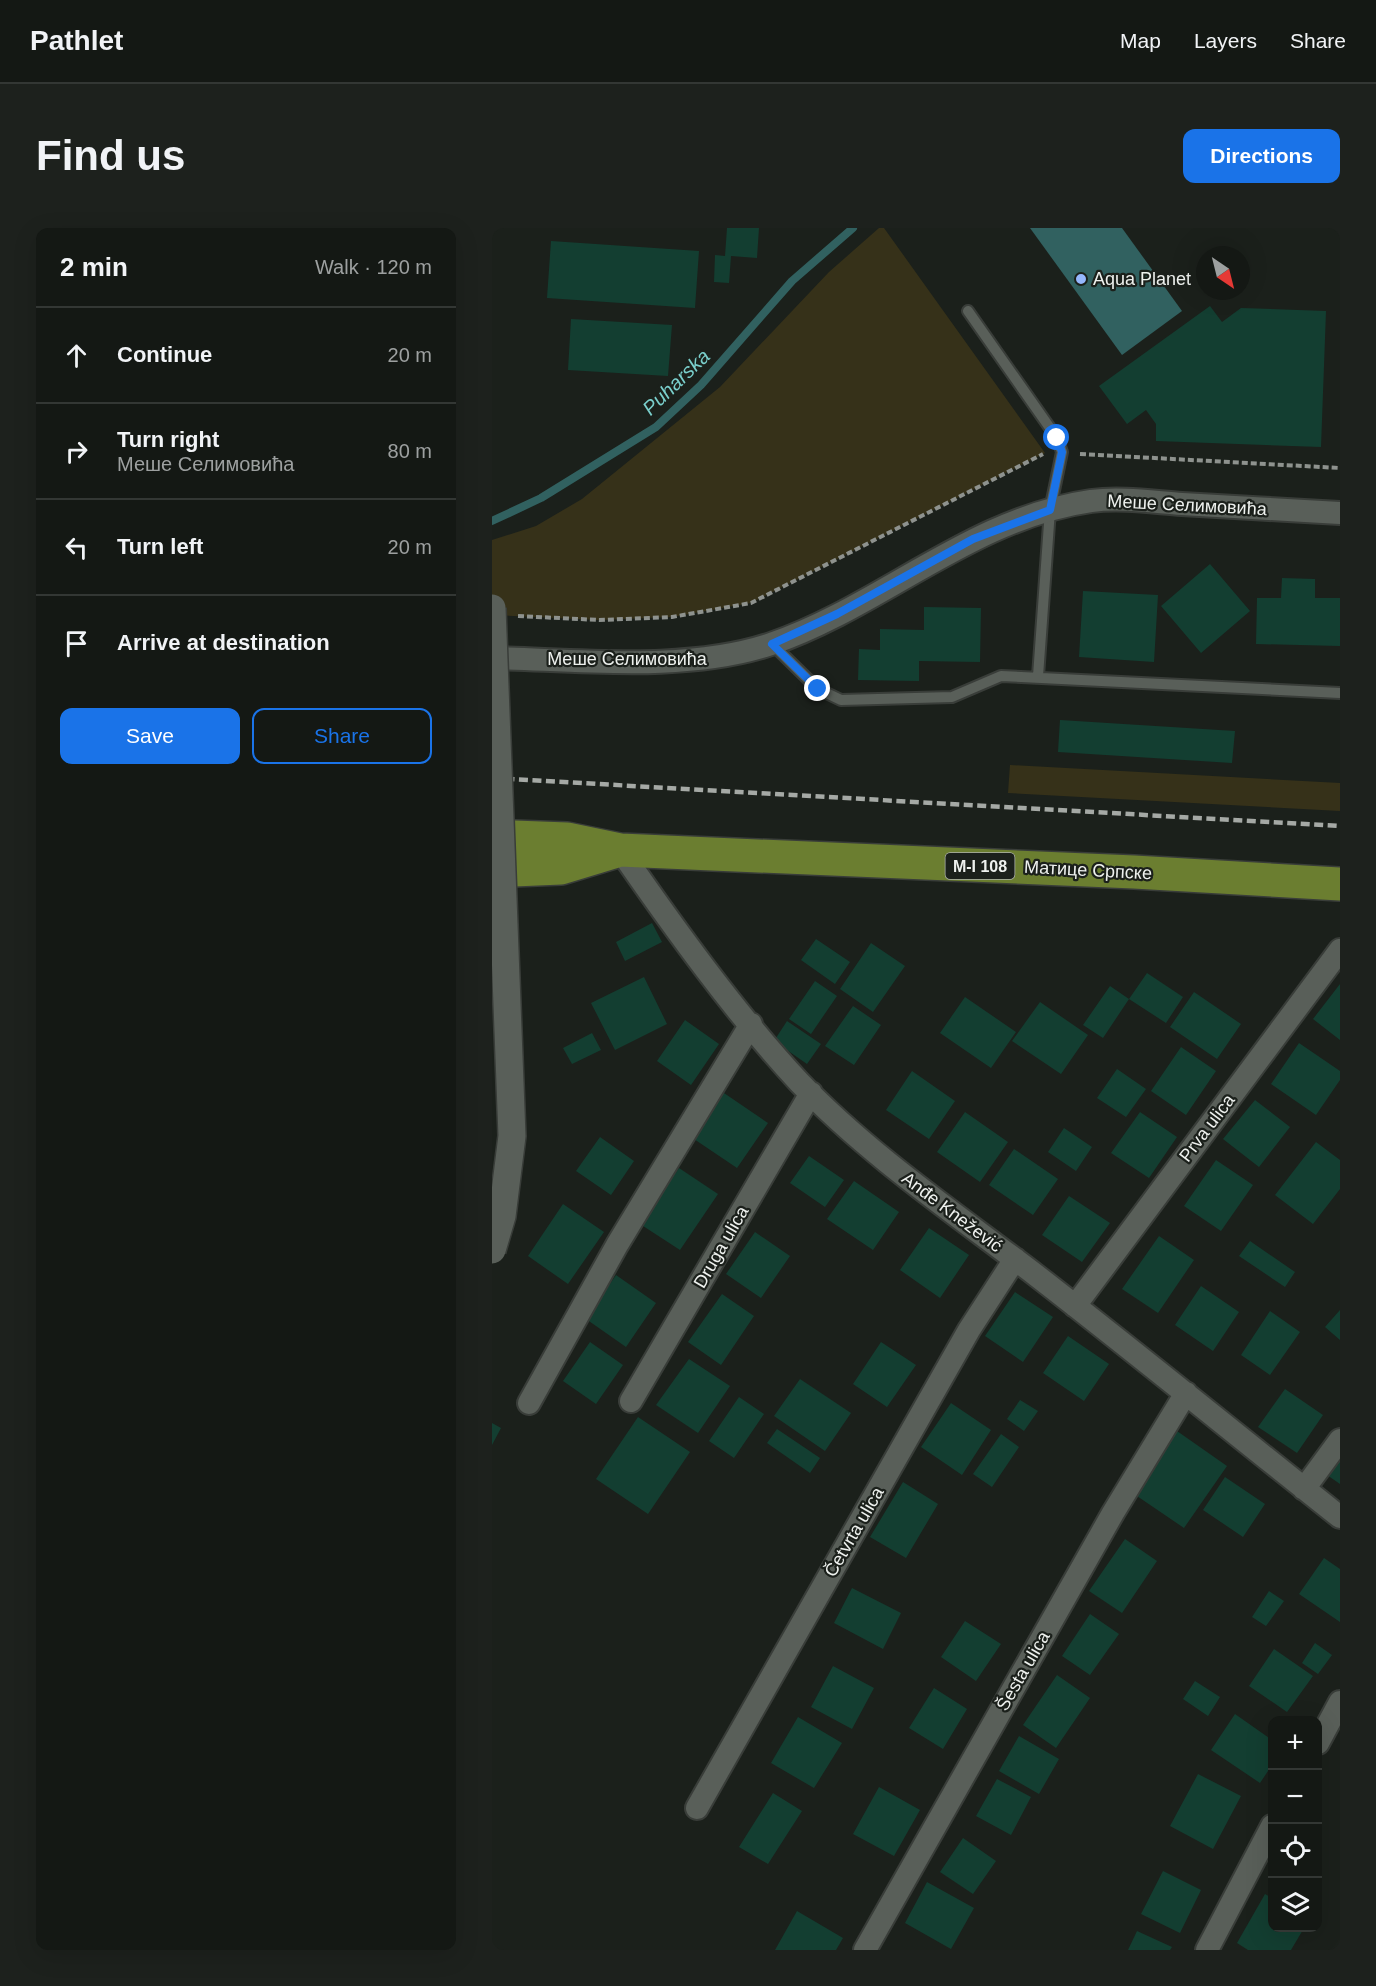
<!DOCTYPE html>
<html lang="en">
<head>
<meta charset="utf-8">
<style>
	:root { --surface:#141814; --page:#1d211d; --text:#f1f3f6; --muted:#9da0a0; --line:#333734; --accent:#1a73e8 }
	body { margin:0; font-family:Helvetica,sans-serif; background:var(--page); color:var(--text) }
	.controls { position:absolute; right:18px; bottom:18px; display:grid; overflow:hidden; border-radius:12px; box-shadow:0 6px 24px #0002 }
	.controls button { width:54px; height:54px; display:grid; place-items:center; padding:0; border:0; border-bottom:2px solid var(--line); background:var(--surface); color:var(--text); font:30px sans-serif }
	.compass { position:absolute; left:704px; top:18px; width:54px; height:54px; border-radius:50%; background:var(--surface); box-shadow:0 6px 24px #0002; rotate:145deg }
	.stop { position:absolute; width:18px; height:18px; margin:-14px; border:4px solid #1a73e8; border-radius:50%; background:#fff }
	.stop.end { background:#1a73e8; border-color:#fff; box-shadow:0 2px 6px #0008 }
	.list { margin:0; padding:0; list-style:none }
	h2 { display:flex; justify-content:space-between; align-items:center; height:78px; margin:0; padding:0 24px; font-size:26px }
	h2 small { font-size:20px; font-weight:400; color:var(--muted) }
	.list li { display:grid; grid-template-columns:39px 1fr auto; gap:18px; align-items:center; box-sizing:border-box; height:96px; padding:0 24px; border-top:2px solid var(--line) }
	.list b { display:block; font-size:22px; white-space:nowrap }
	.list p { margin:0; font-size:20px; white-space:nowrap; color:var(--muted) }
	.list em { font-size:20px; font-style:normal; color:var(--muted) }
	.actions { display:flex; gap:12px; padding:18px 24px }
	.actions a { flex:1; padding:14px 0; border:2px solid var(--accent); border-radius:12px; text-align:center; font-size:21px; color:var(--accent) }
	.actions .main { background:var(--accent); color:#fff }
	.icon { flex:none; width:33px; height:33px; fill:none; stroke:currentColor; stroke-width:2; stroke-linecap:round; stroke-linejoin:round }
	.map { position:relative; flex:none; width:848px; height:1722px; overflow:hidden; border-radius:12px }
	header { display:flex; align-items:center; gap:36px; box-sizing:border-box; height:84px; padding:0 30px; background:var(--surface); border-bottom:2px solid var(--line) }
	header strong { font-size:28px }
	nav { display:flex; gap:33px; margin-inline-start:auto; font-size:21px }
	.intro { display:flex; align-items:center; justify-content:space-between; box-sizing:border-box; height:144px; padding:0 36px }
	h1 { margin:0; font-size:42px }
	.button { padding:15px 27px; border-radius:12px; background:var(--accent); color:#fff; font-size:21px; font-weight:700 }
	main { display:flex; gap:36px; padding:0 36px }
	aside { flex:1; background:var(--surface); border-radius:12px; box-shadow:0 6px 24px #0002 }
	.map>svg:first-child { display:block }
	.green { fill:#363119 }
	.water { fill:#316160 }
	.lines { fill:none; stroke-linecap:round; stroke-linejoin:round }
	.stream { stroke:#316160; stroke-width:8 }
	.building { fill:#133e31 }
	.service-casing { stroke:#393d39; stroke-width:14 }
	.minor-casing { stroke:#393d39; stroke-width:26 }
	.primary-casing { stroke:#393d39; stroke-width:36 }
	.path { stroke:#8e928e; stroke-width:4; stroke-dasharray:6 3; stroke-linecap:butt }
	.service { stroke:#595f59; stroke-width:10 }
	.minor { stroke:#595f59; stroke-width:22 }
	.primary { stroke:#6b7e30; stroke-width:33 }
	.rail { stroke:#a5a9a5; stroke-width:4.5; stroke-dasharray:9 4.5; stroke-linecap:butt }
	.tertiary-bridge-casing { stroke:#393d39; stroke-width:30; stroke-linecap:butt }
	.tertiary-bridge { stroke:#595f59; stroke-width:27 }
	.route { stroke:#1a73e8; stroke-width:8 }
	.poi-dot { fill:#95b7fd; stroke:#1b201b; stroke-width:2 }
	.labels { text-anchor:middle; stroke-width:4.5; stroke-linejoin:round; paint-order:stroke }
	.shield { fill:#1b201b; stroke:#afb2af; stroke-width:1.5 }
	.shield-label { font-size:16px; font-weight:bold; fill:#eef1ee }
	.poi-label { font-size:18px; fill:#eef1ee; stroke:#1b201b; text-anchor:start }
	.street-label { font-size:18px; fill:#eef1ee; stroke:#1b201b }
	.water-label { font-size:20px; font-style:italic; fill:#7acfcc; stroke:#1b201b }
</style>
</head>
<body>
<header>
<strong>Pathlet</strong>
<nav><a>Map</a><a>Layers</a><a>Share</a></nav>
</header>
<div class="intro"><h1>Find us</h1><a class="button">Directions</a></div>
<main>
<aside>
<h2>2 min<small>Walk · 120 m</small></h2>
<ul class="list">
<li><svg class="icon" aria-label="ahead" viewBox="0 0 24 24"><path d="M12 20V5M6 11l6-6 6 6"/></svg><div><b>Continue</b></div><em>20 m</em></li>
<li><svg class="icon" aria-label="right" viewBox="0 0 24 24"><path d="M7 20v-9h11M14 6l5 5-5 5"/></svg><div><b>Turn right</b><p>Меше Селимовића</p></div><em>80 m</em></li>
<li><svg class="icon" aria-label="left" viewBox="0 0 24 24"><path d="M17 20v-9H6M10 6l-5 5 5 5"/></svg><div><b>Turn left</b></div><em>20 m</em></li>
<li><svg class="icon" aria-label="arrive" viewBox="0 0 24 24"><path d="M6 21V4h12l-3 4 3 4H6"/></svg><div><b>Arrive at destination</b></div></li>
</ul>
<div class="actions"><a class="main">Save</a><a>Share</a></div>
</aside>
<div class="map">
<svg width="848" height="1722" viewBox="0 0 848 1722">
	<rect width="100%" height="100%" fill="#1b201b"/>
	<path class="green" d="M387 0H392L553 225 259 375 180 389 107 392 0 387V312L44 298 90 271 228 159 337 44Z
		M518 537 848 555V583L516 565Z"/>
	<path class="water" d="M538 0H630L690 83 630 127Z"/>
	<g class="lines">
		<path class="stream" d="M0 293 49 270 164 199 209 157 300 53 361 0"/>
	</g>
	<path class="building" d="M235 0H267L265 30 239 28 237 55 222 54 223 27 233 28Z
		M59 13 207 23 203 80 55 70Z
		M718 78 730 94 749 80 834 83 829 219 664 213V196L654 182 635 196 607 158Z
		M79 91 180 97 176 148 76 142Z
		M718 336 758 383 709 425 669 378Z
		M790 350 823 351V370H848V418L764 416 765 370H789Z
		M591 363 666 367 662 434 587 429Z
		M432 379 489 380 488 434 427 433V453L366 452 367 421 388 422V401L432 402Z
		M568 492 743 503 740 535 566 524Z
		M160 695 170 714 133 733 124 714Z
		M324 711 358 734 343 756 309 732Z
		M379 715 413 738 381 784 348 761Z
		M655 745 691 769 674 795 637 771Z
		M152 749 175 796 123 822 99 775Z
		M323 753 345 768 319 806 297 791Z
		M848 756V812L821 791Z
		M618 758 637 771 611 810 591 797Z
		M702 764 749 796 725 831 678 799Z
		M473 769 524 804 499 840 448 805Z
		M548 774 596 807 569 846 520 813Z
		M361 778 389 797 362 837 333 818Z
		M193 792 227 816 199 857 165 833Z
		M295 793 329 816 315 836 282 813Z
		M100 805 109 822 80 836 71 820Z
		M807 815 848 843V852L824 887 779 856Z
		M689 819 724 843 694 887 659 863Z
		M625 841 654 861 634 889 605 870Z
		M420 843 463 873 437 911 394 882Z
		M229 863 276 895 245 940 199 909Z
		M763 872 798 899 767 939 731 911Z
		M473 884 516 914 488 954 445 924Z
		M648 884 685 909 657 950 619 925Z
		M572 900 600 919 584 943 556 924Z
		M108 909 142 933 119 967 84 943Z
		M824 914 848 932V961L821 996 783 967Z
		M522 921 566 951 541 987 497 957Z
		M317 928 352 952 333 979 298 955Z
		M724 932 761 957 729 1003 692 978Z
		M187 940 226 966 188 1022 148 996Z
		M362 953 407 984 381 1022 335 991Z
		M577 968 618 995 590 1034 550 1007Z
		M71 976 112 1004 76 1056 36 1028Z
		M437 1000 477 1027 448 1070 408 1042Z
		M263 1004 298 1028 269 1070 234 1046Z
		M667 1008 702 1032 666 1085 630 1061Z
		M758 1013 803 1044 793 1059 747 1028Z
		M124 1047 164 1075 134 1119 94 1091Z
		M709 1058 747 1084 721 1123 683 1097Z
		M523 1064 561 1089 531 1134 493 1108Z
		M230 1066 262 1088 229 1137 196 1114Z
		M848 1082V1112L833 1099Z
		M778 1083 808 1104 778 1147 749 1127Z
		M576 1108 617 1136 592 1173 551 1145Z
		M98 1114 131 1137 104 1176 71 1153Z
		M389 1114 424 1137 395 1179 361 1156Z
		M197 1131 238 1158 206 1205 164 1177Z
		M308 1151 359 1185 333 1223 282 1188Z
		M793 1161 831 1187 805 1225 766 1199Z
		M247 1169 272 1186 242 1230 217 1213Z
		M528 1172 546 1183 532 1203 515 1191Z
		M459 1175 499 1202 470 1247 429 1219Z
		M146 1189 198 1224 156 1286 104 1251Z
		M0 1195 9 1200 0 1217Z
		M285 1201 328 1230 318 1245 275 1215Z
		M685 1203 735 1238 692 1300 642 1266Z
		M509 1206 527 1219 500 1259 481 1246Z
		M848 1228V1256L835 1247Z
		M733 1249 773 1276 751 1309 711 1282Z
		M411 1254 446 1276 414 1330 378 1309Z
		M633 1311 665 1333 630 1385 597 1363Z
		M832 1330 848 1341V1394L807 1366Z
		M360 1360 409 1385 391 1421 342 1395Z
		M777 1363 792 1373 774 1398 760 1389Z
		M598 1386 627 1406 598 1447 570 1428Z
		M473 1393 509 1416 484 1453 449 1429Z
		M823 1415 840 1427 826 1446 810 1435Z
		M782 1421 821 1448 795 1484 757 1458Z
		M341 1438 382 1460 360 1501 319 1479Z
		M565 1447 598 1470 564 1520 531 1497Z
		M703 1453 728 1469 716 1488 691 1471Z
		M442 1460 475 1481 451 1521 417 1500Z
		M743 1486 780 1512V1537L768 1555 719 1522Z
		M306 1489 350 1515 322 1560 279 1535Z
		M527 1508 567 1531 547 1566 507 1543Z
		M706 1546 749 1568 721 1621 678 1598Z
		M505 1551 539 1569 519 1607 484 1588Z
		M387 1559 428 1582 402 1628 361 1606Z
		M281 1565 310 1583 276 1636 247 1619Z
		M471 1610 504 1633 481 1666 448 1644Z
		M671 1643 709 1662 688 1705 649 1686Z
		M435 1654 482 1680 459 1721 413 1695Z
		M773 1666 780 1670V1700H812L799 1722H756L745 1715Z
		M305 1683 351 1710 344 1722H283Z
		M645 1703 680 1719 678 1722H636Z"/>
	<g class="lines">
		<g class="service-casing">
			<path id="service" d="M476 83 565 210 570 224 558 282 546 448
				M280 416 326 461 349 472 460 469 509 448 848 465"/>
		</g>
		<g class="minor-casing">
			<path id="minor" d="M0 430C88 432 196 444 279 416 390 378 479 290 599 273 629 269 661 274 690 276 743 279 795 282 848 285
				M128 622C182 700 243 785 307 854 378 928 464 986 545 1048 647 1127 747 1209 848 1289
				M583 1078 848 722
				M139 1173 319 865
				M37 1175 125 1017 259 796
				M812 1261 848 1212
				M826 1515 848 1474
				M205 1580 477 1102 523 1031
				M373 1722 621 1285 694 1165
				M715 1722 780 1598"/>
		</g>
		<g class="primary-casing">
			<path id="primary" d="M0 608 75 611 128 622 642 644 848 656
				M0 643 69 640 125 623"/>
		</g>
		<path class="path" d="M588 226 848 240
			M26 388 107 392 180 389 259 375 551 226"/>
		<use href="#service" class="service"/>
		<use href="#minor" class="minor"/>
		<use href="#primary" class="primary"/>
		<path class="rail" d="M0 550 848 598"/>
		<g class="tertiary-bridge-casing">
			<path id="tertiary-bridge" d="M0 380 20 908 10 988 0 1022"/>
		</g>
		<use href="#tertiary-bridge" class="tertiary-bridge"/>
	</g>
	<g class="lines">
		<path class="route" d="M326 461 280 416 345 386 481 311 558 282 570 224 565 210"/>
	</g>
	<circle class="poi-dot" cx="589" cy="51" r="6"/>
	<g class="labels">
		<rect class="shield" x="453.5" y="625" width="69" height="26" rx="4.5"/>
		<g class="shield-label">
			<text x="488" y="644">M-I 108</text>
		</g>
		<g class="poi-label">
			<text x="601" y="57">Aqua Planet</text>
		</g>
		<g class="street-label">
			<text transform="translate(695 277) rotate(3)" y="6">Меше Селимовића</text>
			<text x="135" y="437">Меше Селимовића</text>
			<text transform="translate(596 642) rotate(3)" y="6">Матице Српске</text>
			<text transform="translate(715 900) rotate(-53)" y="6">Prva ulica</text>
			<text transform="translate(460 984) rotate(37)" y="6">Anđe Knežević</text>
			<text transform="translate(229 1019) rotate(-60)" y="6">Druga ulica</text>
			<text transform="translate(362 1304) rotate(-60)" y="6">Četvrta ulica</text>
			<text transform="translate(531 1443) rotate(-60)" y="6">Šesta ulica</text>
		</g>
		<g class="water-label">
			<text transform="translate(184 154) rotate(-44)" y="7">Puharska</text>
		</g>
	</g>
</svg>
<div class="controls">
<button>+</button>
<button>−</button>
<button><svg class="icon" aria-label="locate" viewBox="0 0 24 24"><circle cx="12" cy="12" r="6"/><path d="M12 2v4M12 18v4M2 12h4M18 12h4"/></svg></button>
<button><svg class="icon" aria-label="layers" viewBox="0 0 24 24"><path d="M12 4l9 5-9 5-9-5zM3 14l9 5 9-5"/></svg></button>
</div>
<svg class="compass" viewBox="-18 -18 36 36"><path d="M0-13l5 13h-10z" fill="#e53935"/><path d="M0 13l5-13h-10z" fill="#9da0a0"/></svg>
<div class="stop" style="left:565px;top:210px"></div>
<div class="stop end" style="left:326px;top:461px"></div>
</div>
</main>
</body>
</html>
